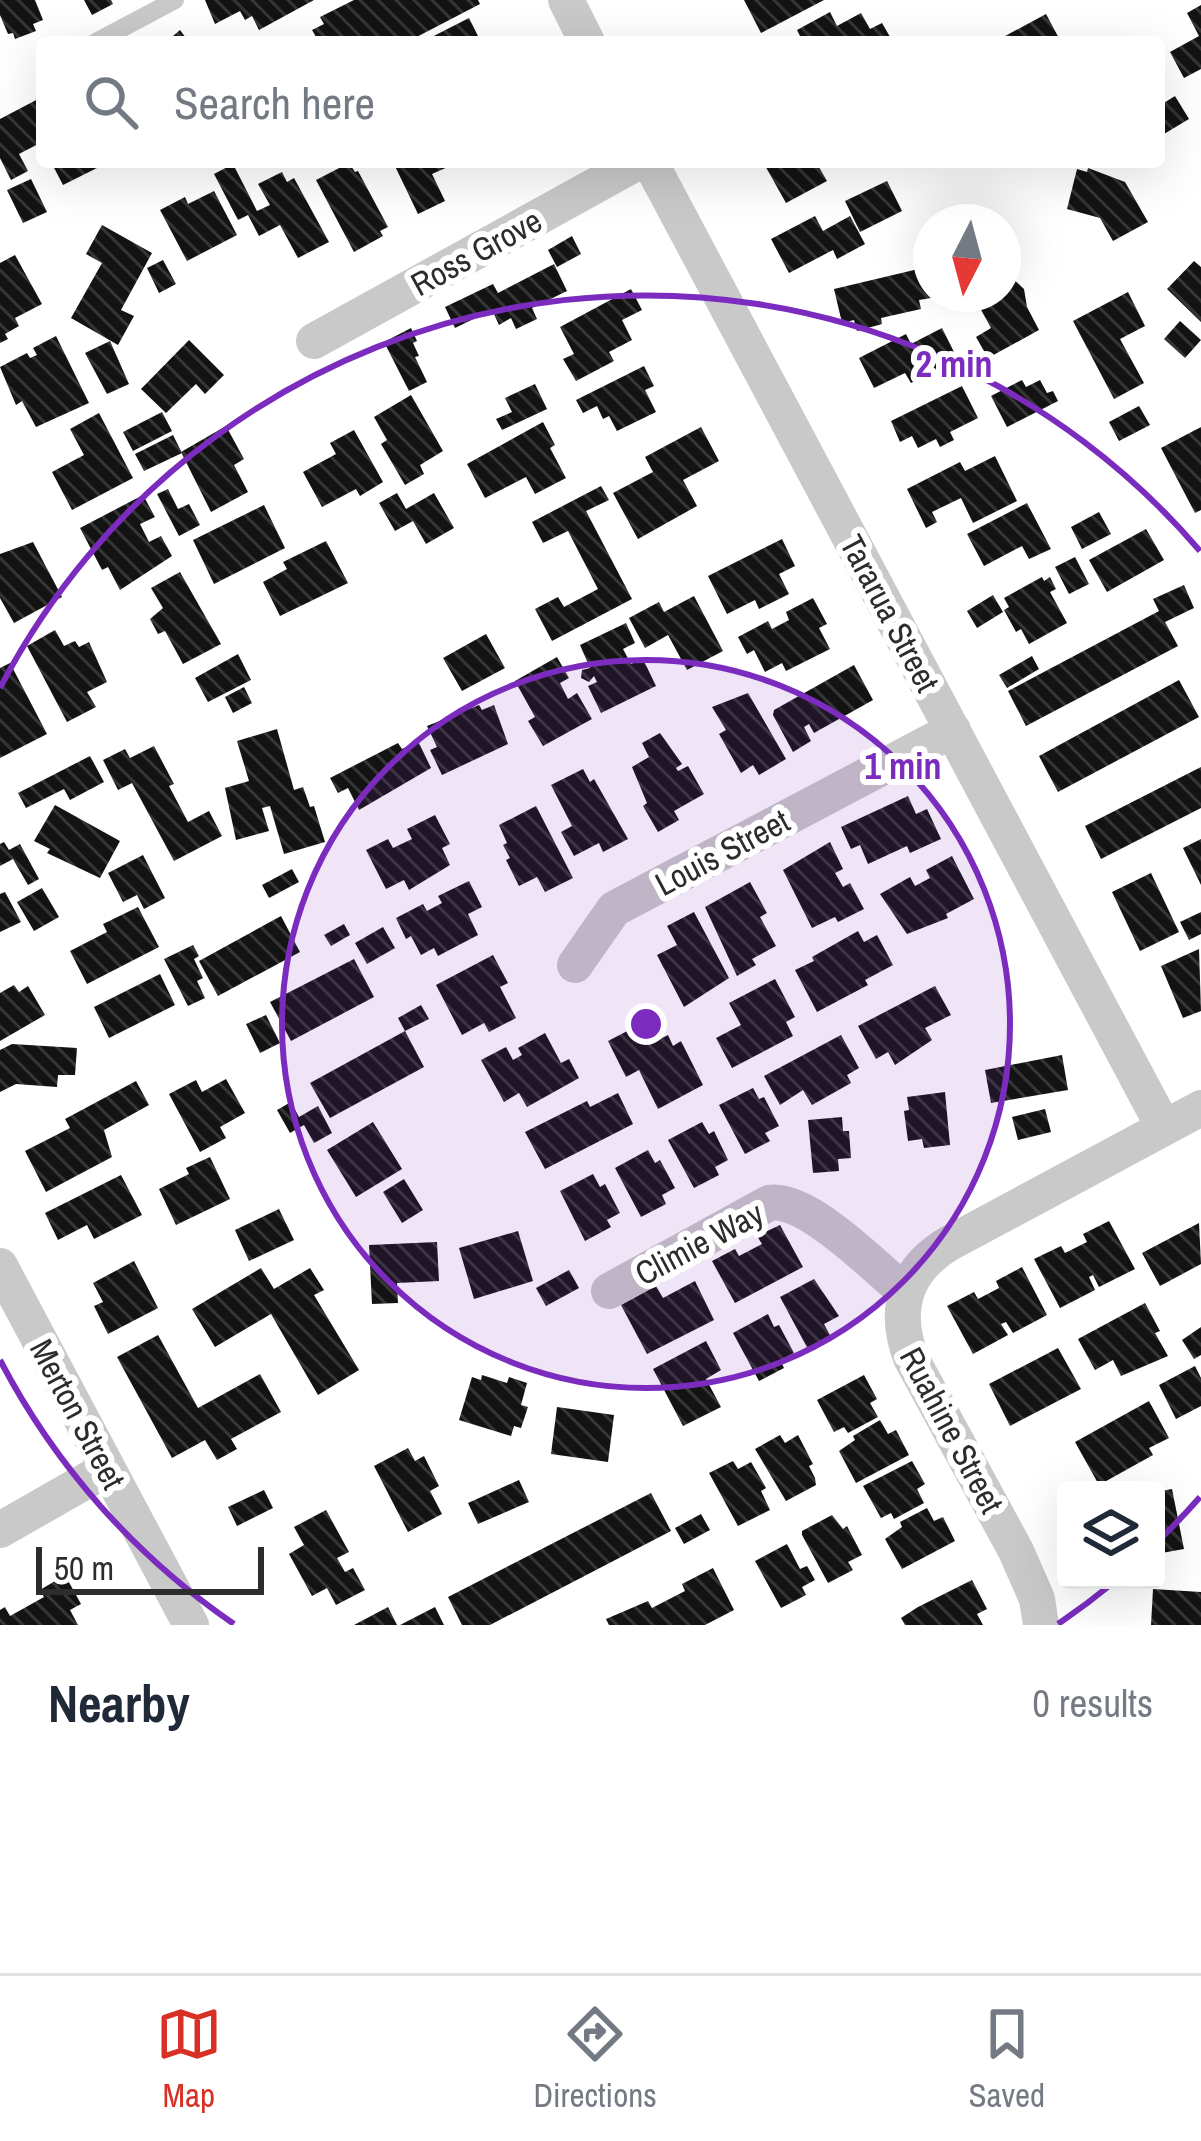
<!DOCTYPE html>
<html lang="en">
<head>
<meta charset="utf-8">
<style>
	:root { --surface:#fff; --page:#f2f2f3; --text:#1f2937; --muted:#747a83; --line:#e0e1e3; --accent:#d93025 }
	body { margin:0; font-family:"Archivo Narrow",sans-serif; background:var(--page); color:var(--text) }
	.controls { position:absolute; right:36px; bottom:36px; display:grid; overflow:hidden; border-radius:12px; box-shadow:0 12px 48px #0002 }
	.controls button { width:108px; height:108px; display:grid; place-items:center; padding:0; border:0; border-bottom:3px solid var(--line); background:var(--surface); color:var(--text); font:60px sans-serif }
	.compass { position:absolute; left:913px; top:204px; width:108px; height:108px; border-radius:50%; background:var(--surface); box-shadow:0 12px 48px #0002; rotate:186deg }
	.scale { position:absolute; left:36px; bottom:30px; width:228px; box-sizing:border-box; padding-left:12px; border:6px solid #2c2c2c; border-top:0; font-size:33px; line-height:42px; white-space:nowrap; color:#2c2c2c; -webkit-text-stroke:9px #fff; paint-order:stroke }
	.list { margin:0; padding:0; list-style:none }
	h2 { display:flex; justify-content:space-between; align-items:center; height:156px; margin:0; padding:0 48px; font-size:51px }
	h2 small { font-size:39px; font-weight:400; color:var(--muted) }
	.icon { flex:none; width:66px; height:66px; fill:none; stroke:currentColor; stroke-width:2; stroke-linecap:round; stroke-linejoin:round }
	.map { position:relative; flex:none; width:1201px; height:1625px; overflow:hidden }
	.search { position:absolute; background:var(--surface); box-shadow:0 12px 48px #0002; left:36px; right:36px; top:36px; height:132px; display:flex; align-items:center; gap:30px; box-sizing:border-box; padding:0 42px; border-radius:12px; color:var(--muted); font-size:45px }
	.sheet { height:348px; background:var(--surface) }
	nav { display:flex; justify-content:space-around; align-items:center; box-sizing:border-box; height:168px; border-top:3px solid var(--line); background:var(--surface); font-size:33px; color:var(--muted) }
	nav a { display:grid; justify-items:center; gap:6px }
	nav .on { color:var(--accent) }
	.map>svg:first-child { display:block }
	.building { fill:url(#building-back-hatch) }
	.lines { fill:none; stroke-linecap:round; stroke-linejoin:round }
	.service { stroke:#c9c9c9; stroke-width:18 }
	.minor { stroke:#c9c9c9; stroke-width:36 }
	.ring { fill:none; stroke:#7b2cbf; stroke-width:6 }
	.labels { text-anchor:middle; stroke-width:12; stroke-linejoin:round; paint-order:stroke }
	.street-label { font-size:33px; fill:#2c2c2c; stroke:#fff }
	.centre { fill:#7b2cbf; stroke:#fff; stroke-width:6 }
	.ring-label { font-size:36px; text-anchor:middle; font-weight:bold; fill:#7b2cbf; stroke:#fff; stroke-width:12; stroke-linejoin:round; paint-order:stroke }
</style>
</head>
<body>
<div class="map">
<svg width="1201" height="1625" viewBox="0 0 1201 1625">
	<defs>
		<pattern id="building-back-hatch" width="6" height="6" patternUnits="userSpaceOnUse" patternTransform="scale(3)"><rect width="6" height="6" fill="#131313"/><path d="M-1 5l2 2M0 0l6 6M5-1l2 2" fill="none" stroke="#363636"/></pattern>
	</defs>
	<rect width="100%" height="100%" fill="#fff"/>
	<path class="building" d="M0 0H35L43 20 33 24 36 31 15 39 13 33 8 34 0 15Z
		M84 0H111L113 4 92 15Z
		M205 0H314L259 30 252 16 245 20 240 11 215 24Z
		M354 0H478L480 4 407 42H319L312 30 324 24 320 17Z
		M744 0H824L761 33Z
		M1201 5V69L1184 78 1170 52 1199 36 1187 13Z
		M830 12 837 26 861 13 870 29 882 23 893 42H803L797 30Z
		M1046 14 1061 42H994Z
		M469 18 479 38 471 42H422Z
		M180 30 189 42H166Z
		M1175 96 1189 119 1159 137V106Z
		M42 97V142L19 154 28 171 11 180 0 158V119Z
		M51 162H99L101 166 63 185Z
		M393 162H459L432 174 445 201 418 214Z
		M763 162H816L827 181 786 203Z
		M349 163 355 172 358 171 388 227 380 231 383 236 354 252 316 180Z
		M233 164 257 211 270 205 258 184 282 172 287 182 294 178 329 242 298 258 280 225 259 236 248 215 238 220 214 174Z
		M1088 168 1125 182 1148 222 1113 241 1100 218 1067 209 1077 169 1087 172Z
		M31 179 47 212 23 223 7 190Z
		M887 181 902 211 860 232 845 201Z
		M214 191 237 235 187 261 160 210 185 197 188 204Z
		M815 216 823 231 850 216 865 244 837 259 833 250 789 273 771 239Z
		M102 225 152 253 121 310 134 316 118 345 71 318 102 263 86 254Z
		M572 236 581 254 557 267 548 250Z
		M15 255 42 304 15 318 19 326 5 334 8 339 0 343V263Z
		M163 260 176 284 159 293 147 268Z
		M1194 261 1201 267V322L1167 289Z
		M554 264 567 291 532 308 537 319 516 329 511 318 499 325 492 310 455 328 445 307 493 284 498 293Z
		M931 266V298L919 300 921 309 881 318 882 324 857 331 854 320 842 323 834 289Z
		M1011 277 1024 289 1027 307 1039 330 988 358 976 337 991 328 974 297 1003 294V281Z
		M631 289 642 310 622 320 632 340 609 352 614 361 576 381 563 359 574 354 560 327Z
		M1128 292 1145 326 1120 339 1144 383 1114 399 1073 321Z
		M1180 321 1201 340 1185 358 1164 339Z
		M411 328 417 341 413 343 419 356 415 357 427 382 409 391 384 342Z
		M942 328 958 360 911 383 905 373 874 388 859 358 906 334 911 344Z
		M56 336 89 403 36 427 22 401 16 405 0 367 27 353 30 358 37 355 33 348Z
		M189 340 224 375 205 394 196 384 166 413 141 389Z
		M110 341 129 384 107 394 85 353Z
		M644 366 654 386 645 390 656 412 617 431 609 416 603 419 597 406 583 413 576 400Z
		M1022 380 1026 387 1040 380 1047 393 1053 391 1058 401 1007 427 991 396Z
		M535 384 547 409 502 430 496 419 512 412 505 398Z
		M962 386 978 418 950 432 954 440 940 447 936 439 918 448 912 436 900 442 891 421Z
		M411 395 443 451 420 465 424 474 405 485 381 444 387 440 374 417Z
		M1139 406 1150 425 1119 441 1109 422Z
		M162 412 172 431 133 451 123 432Z
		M99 413 133 478 72 510 52 472 84 455 70 429Z
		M543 422 555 445 550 448 566 478 535 494 526 477 485 498 467 464Z
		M226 426 244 459 234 465 248 492 211 512 181 452Z
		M701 427 719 461 683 480 697 506 638 539 613 493 653 472 645 457Z
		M1201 427V510L1195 513 1161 448Z
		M354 430 383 482 360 496 356 489 322 507 303 472 336 454 330 443Z
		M173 435 182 453 144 471 135 454Z
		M995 456 1017 501 973 523 961 498 932 512 937 522 926 528 907 489 960 462 965 471Z
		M601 486 609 500 586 511 632 599 552 641 535 609 558 597 564 607 598 589 568 531 543 543 532 522Z
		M168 489 178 509 189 504 200 525 179 536 157 494Z
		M397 493 406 509 434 493 454 528 426 544 413 521 395 531 379 503Z
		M143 495 155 517 140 524 149 542 161 536 172 556 120 590 108 567 102 570 80 528Z
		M1027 503 1051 549 1029 559 1022 546 984 566 967 534Z
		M264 505 285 548 214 584 193 540Z
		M1099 512 1111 534 1082 549 1071 527Z
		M1146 529 1164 560 1107 592 1089 560Z
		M782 539 795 566 779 574 789 594 759 609 755 600 727 614 708 576Z
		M326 541 348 583 280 616 263 582 287 569 283 562Z
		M33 542 62 597 14 623 0 598V554Z
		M1075 557 1089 584 1069 594 1055 567Z
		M180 572 221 644 183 664 165 631 158 634 150 619 163 608 151 588Z
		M1042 577 1044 581 1050 577 1056 589 1050 592 1067 623 1029 644 1021 629 1016 632 1004 610 1009 607 1004 598Z
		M1184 585 1194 608 1165 622 1178 646 1026 726 1008 691 1159 611 1153 599Z
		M993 595 1003 612 977 628 967 611Z
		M694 596 723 651 687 670 668 635 645 648 629 618 659 602 664 612Z
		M813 598 827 624 819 628 830 649 786 671 782 663 765 672 754 650 747 654 738 637 768 621 772 629 789 620 786 612Z
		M626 623 635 643 623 649 631 664 643 659 656 686 601 713 588 686 597 682 594 676 589 682 581 678 582 670 590 668 580 645Z
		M55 630 64 646 75 641 79 647 89 642 107 682 87 692 96 707 67 722 27 646Z
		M486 634 505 668 462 691 443 658Z
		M238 654 251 680 208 702 195 678Z
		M1032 656 1039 669 1007 688 999 675Z
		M557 657 569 678 560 683 568 699 577 693 592 719 543 746 528 721 535 717 515 681Z
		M10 663 47 734 0 758V668Z
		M854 665 873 700 814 733 809 724 804 727 811 741 793 752 773 715 774 710Z
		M1179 680 1199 717 1058 792 1039 756Z
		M244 687 252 703 233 713 225 697Z
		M748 693 786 759 759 775 753 765 741 773 719 734 726 730 712 707Z
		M479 705 482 710 494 705 508 744 442 775 430 750 437 747 427 726Z
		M277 729 294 790 303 787 310 807 314 806 325 842 284 854 270 806 262 808 269 831 236 840 225 788 249 781 237 741Z
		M660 733 682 764 676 768 678 771 688 766 704 794 674 811 679 820 658 832 643 806 647 803 632 767 649 757 642 743Z
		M418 741 431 768 359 810 348 788 338 793 330 778 398 743 402 749Z
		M154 746 174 784 169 786 188 822 209 811 222 836 174 861 132 783 118 790 103 760 125 749 130 758Z
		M90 756 104 782 70 800 64 789 26 808 18 793Z
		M1201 767V808L1101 859 1085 826Z
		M583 769 590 782 594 779 628 839 603 852 599 843 574 856 561 832 572 826 551 785Z
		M908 796 916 814 927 809 941 839 910 853 907 846 868 864 860 845 851 849 841 827Z
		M55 805 120 841 100 878 47 853 50 849 34 841Z
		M536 806 573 878 545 892 537 877 519 886 506 860 510 858 503 845 507 843 499 825Z
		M435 815 450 844 442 848 450 865 409 890 404 880 386 889 366 850 388 839 393 848 412 839 407 829Z
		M1201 839V885L1183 848Z
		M4 842 9 850 20 844 39 879 28 885 13 859 0 866V844Z
		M830 842 843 869 835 873 843 887 850 883 864 909 838 922 835 917 812 928 783 870Z
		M143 855 165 898 144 909 137 895 123 902 108 873Z
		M952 856 974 899 946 914 948 918 907 934 880 894 910 877 915 886 930 878 926 870Z
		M292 869 299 882 269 898 262 885Z
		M1151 873 1179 932 1140 951 1112 892Z
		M469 881 482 907 468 914 478 935 438 956 434 948 421 955 411 936 406 939 396 918 423 904 427 911 442 903 438 896Z
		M750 882 767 913 760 917 776 946 752 959 756 965 737 976 705 907Z
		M42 888 59 917 34 931 17 902Z
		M5 892 21 922 0 932V894Z
		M138 907 159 947 87 984 70 951 107 932 103 924Z
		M694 912 729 978 684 1007 657 955 677 945 667 926Z
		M1201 912V934L1189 940 1180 922Z
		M281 916 300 952 218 996 199 961Z
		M344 924 350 935 331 946 324 935Z
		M383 927 395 948 367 964 355 943Z
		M858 931 864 942 877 935 893 965 865 980 868 985 817 1012 795 970 814 961 812 957Z
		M193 945 199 956 194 959 203 978 197 981 205 998 188 1006 164 959Z
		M1199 949 1201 1011 1183 1018 1161 966Z
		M493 955 508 983 500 987 516 1018 489 1032 484 1023 462 1035 436 985Z
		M354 959 374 997 291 1041 270 1002Z
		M160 974 175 1005 109 1038 94 1007Z
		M775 979 795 1017 786 1022 793 1036 732 1068 716 1038 741 1025 729 1003Z
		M14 985 19 992 28 986 45 1015 0 1041V993Z
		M935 986 951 1015 925 1028 932 1040 895 1065 888 1052 876 1059 858 1026Z
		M421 1005 429 1019 405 1031 398 1018Z
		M266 1015 280 1043 260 1053 246 1024Z
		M639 1025 649 1045 668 1035 673 1046 681 1041 703 1085 658 1109 639 1070 626 1077 608 1041Z
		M405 1031 424 1067 330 1118 310 1083Z
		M545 1033 561 1063 569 1059 579 1078 527 1107 519 1093 504 1102 481 1060 506 1047 513 1060 522 1055 518 1048Z
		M841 1035 859 1068 847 1075 851 1083 812 1105 803 1090 780 1105 764 1076Z
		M12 1044 77 1048 75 1075H58L57 1087 16 1084 0 1092V1050Z
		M1062 1055 1068 1090 991 1103 985 1070Z
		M226 1079 245 1113 220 1127 226 1138 200 1152 169 1094 196 1080 202 1092Z
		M136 1081 149 1105 104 1130 112 1157 46 1192 25 1151 70 1128 65 1119Z
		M753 1088 759 1099 764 1097 779 1126 765 1133 770 1141 745 1154 719 1105Z
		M945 1092 950 1145 924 1148 922 1139 908 1141 904 1111 909 1110 907 1097Z
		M618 1093 633 1124 545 1169 525 1132 587 1101 590 1107Z
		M291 1102 299 1117 318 1106 332 1133 314 1143 304 1125 290 1133 277 1110Z
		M1045 1109 1051 1132 1018 1140 1012 1117Z
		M842 1117 843 1131H849L851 1158 838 1159 839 1171 813 1173 808 1120Z
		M373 1122 402 1169 356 1197 327 1150Z
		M702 1122 709 1134 714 1131 728 1160 715 1167 719 1175 694 1188 668 1140Z
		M648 1150 655 1163 660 1160 675 1188 662 1195 666 1204 641 1217 615 1168Z
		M210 1157 230 1199 176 1225 159 1189 189 1174 186 1168Z
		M593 1174 600 1187 605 1184 620 1213 607 1220 611 1227 585 1241 560 1191Z
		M121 1175 142 1215 94 1239 87 1225 58 1240 45 1213Z
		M404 1179 423 1210 402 1223 383 1192Z
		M279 1209 294 1240 249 1261 235 1230Z
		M1109 1221 1135 1269 1099 1287 1093 1275 1089 1277 1095 1290 1060 1308 1034 1259 1061 1246 1065 1253 1087 1242 1083 1234Z
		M1199 1223 1201 1264 1160 1286 1142 1253Z
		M780 1225 803 1267 735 1303 712 1261 735 1249 739 1256 762 1244 757 1236Z
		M518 1231 533 1281 474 1299 459 1248Z
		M437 1242 439 1281 397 1283 398 1303 372 1304 369 1245Z
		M134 1261 158 1308 108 1334 94 1306 103 1302 93 1283Z
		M1022 1267 1047 1315 1013 1333 1006 1322 1001 1324 1008 1335 973 1354 947 1306 974 1292 978 1299 999 1288 996 1281Z
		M261 1268 274 1289 310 1268 324 1290 314 1295 359 1370 318 1395 271 1314 215 1347 192 1309Z
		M569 1270 579 1288 546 1306 536 1288Z
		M814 1279 839 1316 824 1324 832 1339 809 1351 780 1297Z
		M695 1281 714 1320 647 1354 621 1305 656 1286 663 1298Z
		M1145 1303 1160 1331 1155 1333 1168 1356 1121 1376 1113 1360 1095 1370 1078 1339Z
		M768 1314 774 1327 779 1325 794 1353 780 1360 784 1368 759 1381 733 1333Z
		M1201 1327V1355L1194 1359 1182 1340Z
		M158 1335 198 1408 260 1374 281 1412 231 1439 237 1449 217 1460 205 1440 172 1458 117 1357Z
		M706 1341 721 1370 706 1379 721 1407 683 1426 653 1369Z
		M1058 1348 1081 1389 1010 1426 989 1384Z
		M1195 1366 1201 1378V1406L1176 1419 1159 1385Z
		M482 1375 507 1383 509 1377 527 1383 521 1405 528 1407 521 1428 514 1426 511 1436 459 1420 472 1377 481 1380Z
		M864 1375 877 1399 870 1403 878 1417 848 1433 844 1427 834 1432 817 1400Z
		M1149 1401 1169 1438 1149 1448 1153 1455 1099 1485 1075 1442Z
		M557 1407 614 1415 608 1462 551 1454Z
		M880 1420 888 1434 896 1430 909 1455 856 1483 839 1451 855 1440 853 1436Z
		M780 1435 785 1443 798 1435 813 1464 809 1466 815 1478 816 1485 786 1501 755 1449Z
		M408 1448 415 1461 424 1456 439 1486 430 1491 442 1514 408 1532 374 1466Z
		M733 1461 738 1469 751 1462 766 1488 761 1491 770 1510 738 1526 709 1473Z
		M912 1461 925 1484 917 1489 924 1503 894 1519 891 1513 881 1518 863 1486Z
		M519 1480 529 1502 478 1524 468 1503Z
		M1172 1489 1184 1549 1156 1554V1492Z
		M264 1490 273 1508 237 1526 228 1507Z
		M651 1493 671 1531 490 1625H462L448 1597Z
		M927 1508 934 1521 943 1517 955 1541 902 1569 885 1539 902 1527 900 1522Z
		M326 1510 349 1552 337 1558 345 1572 353 1568 365 1590 336 1605 327 1588 312 1596 289 1554 304 1545 294 1527Z
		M701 1514 710 1530 684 1544 675 1528Z
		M832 1515 843 1529 847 1526 862 1555 848 1562 853 1570 828 1583 802 1535V1531Z
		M787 1544 800 1569 807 1566 815 1580 802 1587 806 1595 781 1608 755 1561Z
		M713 1568 734 1610 705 1625H609L606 1619 648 1601 652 1608 685 1591 682 1584Z
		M65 1575 81 1604 70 1610 78 1625H0V1610L5 1607 10 1616 44 1597 40 1590Z
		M972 1580 987 1609 977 1614 983 1625H905L901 1618 918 1607Z
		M1153 1589 1201 1592V1625H1151Z
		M388 1607 397 1625H354Z
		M435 1607 444 1625H400Z"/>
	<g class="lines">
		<path class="service" d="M96 42 175 0"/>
		<path class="minor" d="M566 0 587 42
			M650 162 1164 1128
			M314 341 638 162
			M575 965 614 909 953 730
			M0 1266 191 1625
			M609 1291 769 1203C806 1196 875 1267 904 1291
			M0 1530 107 1469
			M1041 1625 1037 1599 1016 1551 911 1358C893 1310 904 1271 948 1244L1201 1108"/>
	</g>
	<circle cx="646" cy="1024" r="364" fill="#7b2cbf" fill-opacity=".12"/>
	<g class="ring">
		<circle cx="646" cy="1024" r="364"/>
		<path d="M1200 1497A728 728 0 0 1 1156 1543M1114 1582A728 728 0 0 1 1058 1624M234 1624A728 728 0 0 1 0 1360M0 688A728 728 0 0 1 1200 551"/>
	</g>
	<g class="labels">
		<g class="street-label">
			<text transform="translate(476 252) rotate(-29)" y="12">Ross Grove</text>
			<text transform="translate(890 613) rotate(62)" y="12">Tararua Street</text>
			<text transform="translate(722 852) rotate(-28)" y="12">Louis Street</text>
			<text transform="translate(699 1243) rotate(-28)" y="12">Climie Way</text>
			<text transform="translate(78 1414) rotate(62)" y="12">Merton Street</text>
			<text transform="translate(952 1430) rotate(62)" y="12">Ruahine Street</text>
		</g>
	</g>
	<circle cx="646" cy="1024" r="18" class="centre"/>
	<g class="ring-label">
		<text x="954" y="377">2 min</text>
		<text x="903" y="779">1 min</text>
	</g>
</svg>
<div class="controls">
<button><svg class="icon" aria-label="layers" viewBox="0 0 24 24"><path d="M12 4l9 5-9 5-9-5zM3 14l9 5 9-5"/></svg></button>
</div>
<svg class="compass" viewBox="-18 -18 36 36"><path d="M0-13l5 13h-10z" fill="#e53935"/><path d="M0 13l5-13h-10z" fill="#747a83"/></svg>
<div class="scale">50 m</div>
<div class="search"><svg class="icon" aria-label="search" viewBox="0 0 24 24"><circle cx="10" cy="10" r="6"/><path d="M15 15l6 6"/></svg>Search here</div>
</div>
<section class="sheet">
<h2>Nearby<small>0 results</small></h2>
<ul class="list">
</ul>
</section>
<nav>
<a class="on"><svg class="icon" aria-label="map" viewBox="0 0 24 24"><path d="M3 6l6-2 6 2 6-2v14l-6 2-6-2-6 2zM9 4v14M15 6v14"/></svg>Map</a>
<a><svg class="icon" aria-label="directions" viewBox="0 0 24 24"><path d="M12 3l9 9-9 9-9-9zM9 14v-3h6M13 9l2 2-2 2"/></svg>Directions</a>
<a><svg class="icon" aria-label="saved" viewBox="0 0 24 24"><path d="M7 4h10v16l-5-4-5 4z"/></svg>Saved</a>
</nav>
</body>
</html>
